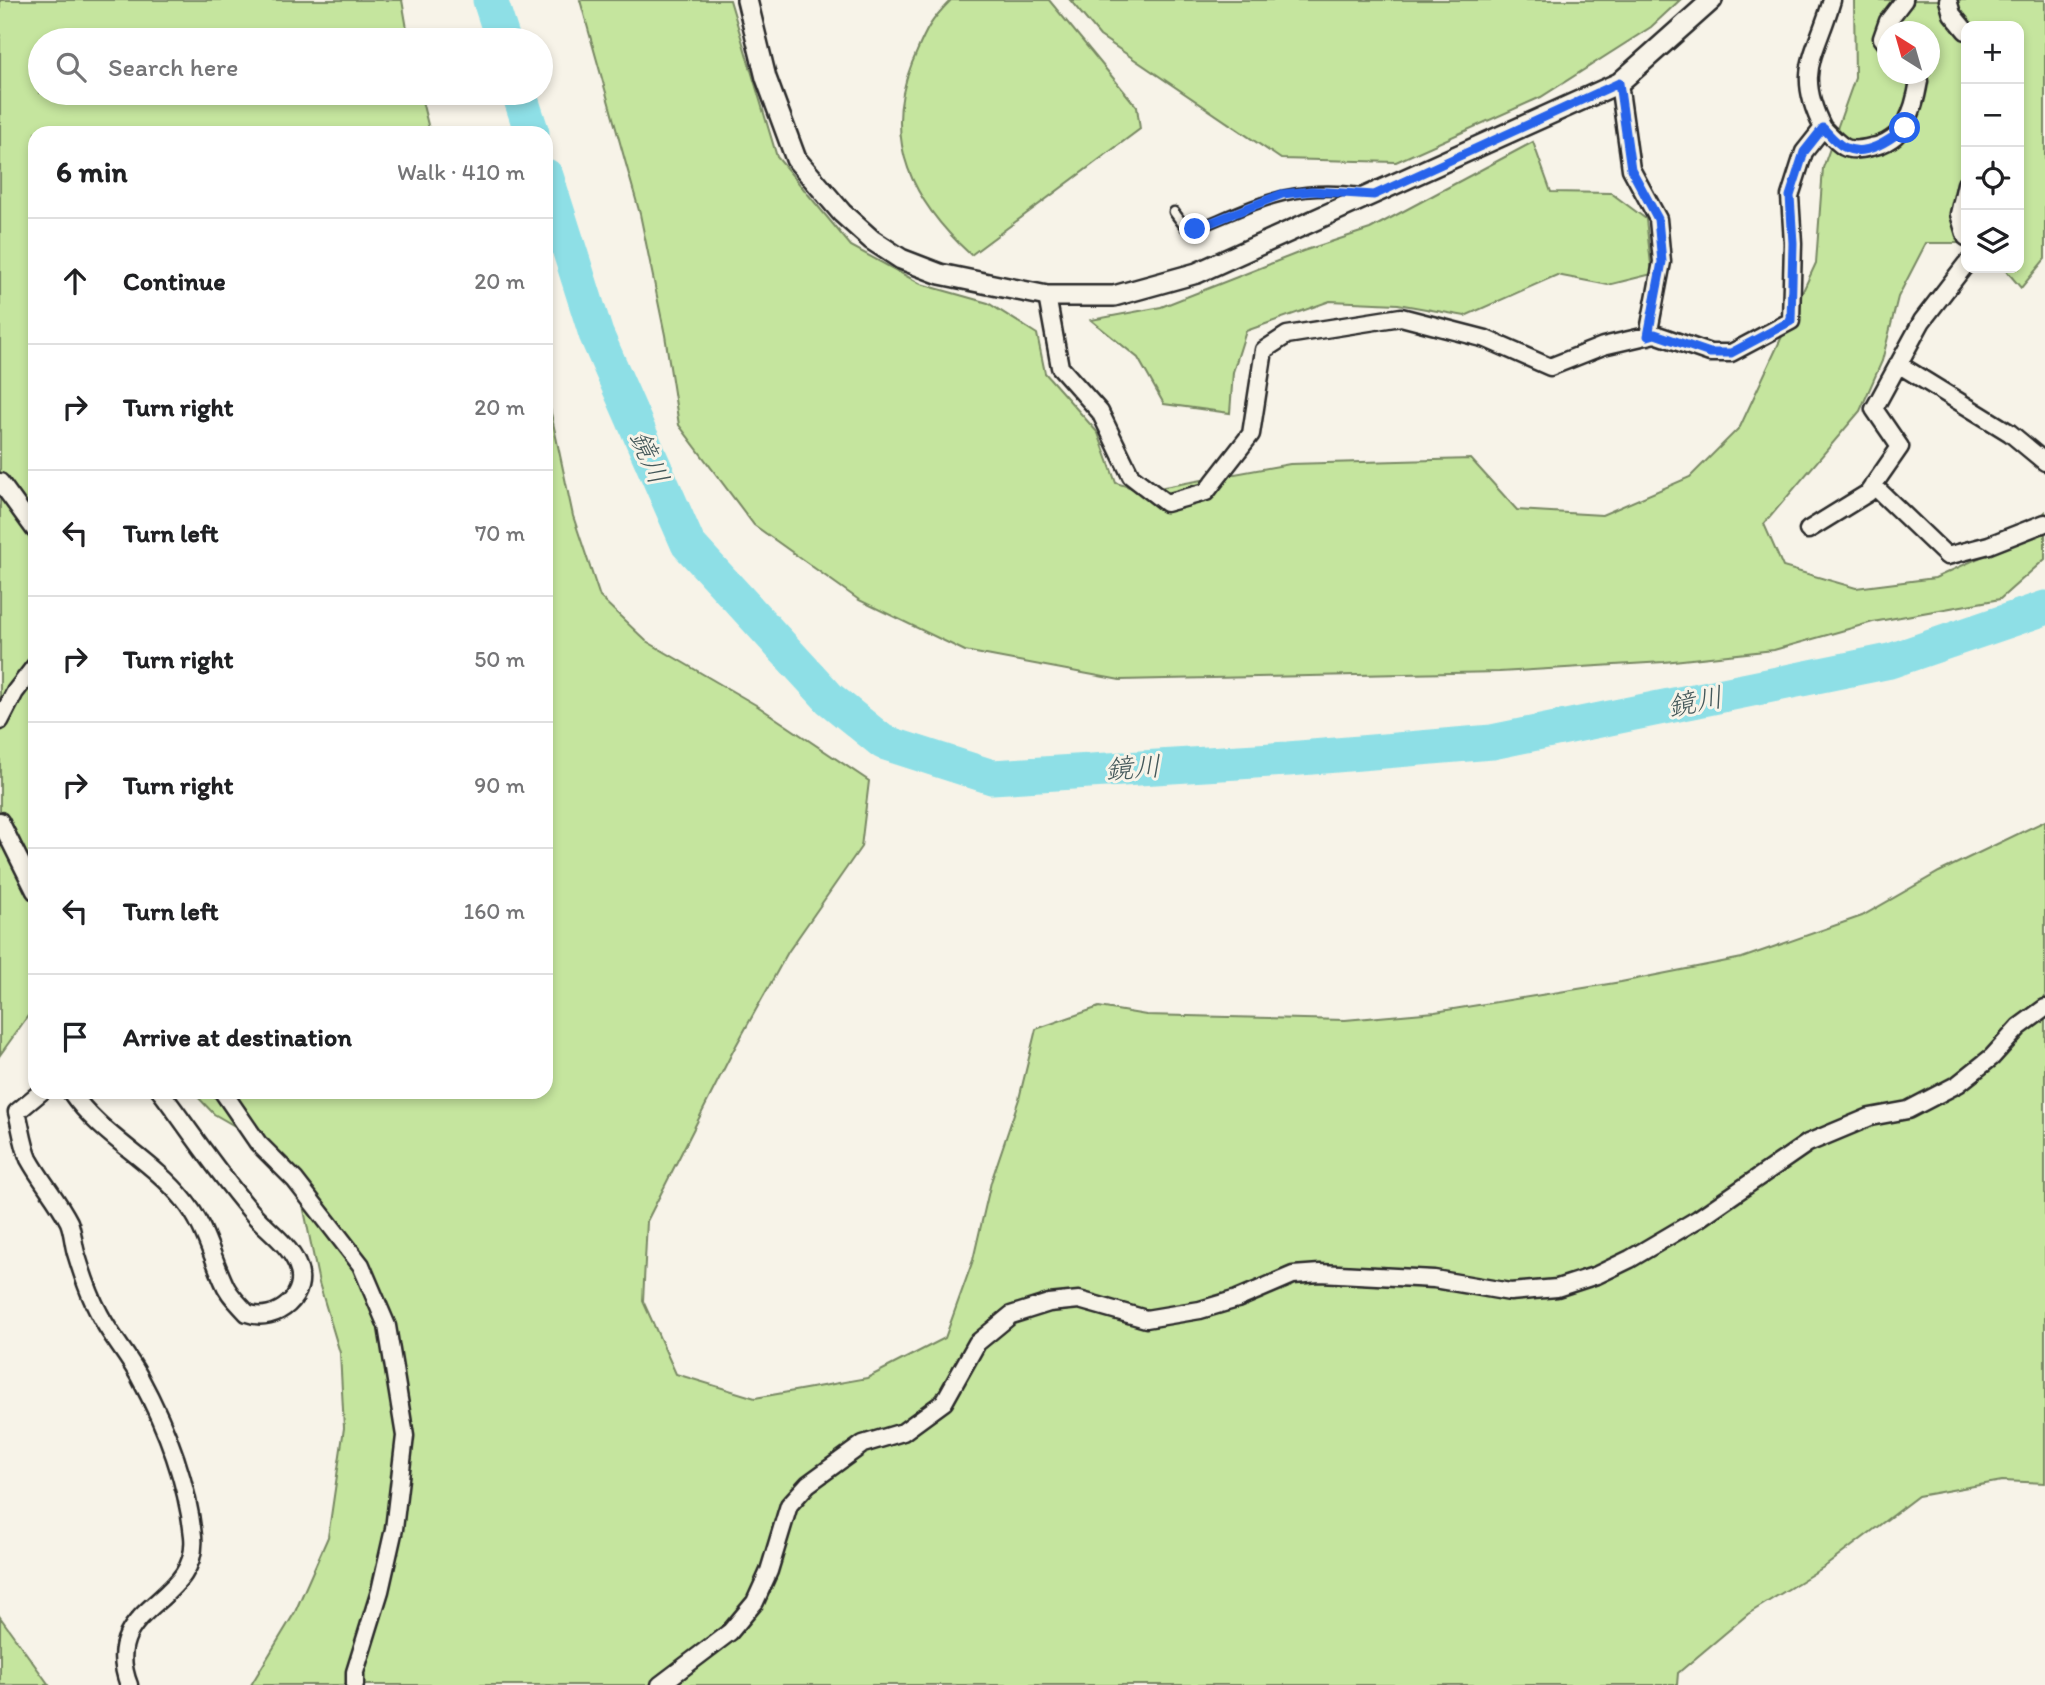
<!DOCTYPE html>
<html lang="en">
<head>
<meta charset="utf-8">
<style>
	:root { --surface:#fff; --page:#f2f2f2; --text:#202124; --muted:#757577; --line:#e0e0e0 }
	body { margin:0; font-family:Itim,"Klee One",sans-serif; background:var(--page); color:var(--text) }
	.controls { position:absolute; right:21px; top:21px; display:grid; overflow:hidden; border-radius:14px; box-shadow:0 4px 10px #0003 }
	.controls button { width:63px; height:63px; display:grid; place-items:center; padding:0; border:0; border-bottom:2px solid var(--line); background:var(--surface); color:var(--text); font:35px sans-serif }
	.compass { position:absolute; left:1877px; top:21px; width:63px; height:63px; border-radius:50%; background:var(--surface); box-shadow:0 4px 10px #0003; rotate:323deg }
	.stop { position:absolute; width:21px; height:21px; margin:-16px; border:5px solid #2563eb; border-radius:50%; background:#fff }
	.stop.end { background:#2563eb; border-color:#fff; box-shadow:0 2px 7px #0008 }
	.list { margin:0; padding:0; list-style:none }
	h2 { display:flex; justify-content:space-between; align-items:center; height:91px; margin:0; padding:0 28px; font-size:30px }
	h2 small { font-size:23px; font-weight:400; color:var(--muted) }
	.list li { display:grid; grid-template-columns:46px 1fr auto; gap:21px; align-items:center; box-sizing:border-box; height:126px; padding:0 28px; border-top:2px solid var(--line) }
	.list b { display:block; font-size:26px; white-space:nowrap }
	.list em { font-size:23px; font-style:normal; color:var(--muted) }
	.icon { flex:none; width:38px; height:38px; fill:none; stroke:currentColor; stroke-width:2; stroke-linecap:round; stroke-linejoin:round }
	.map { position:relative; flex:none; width:2045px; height:1685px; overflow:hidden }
	.search { position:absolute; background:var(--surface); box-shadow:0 4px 10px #0003; left:28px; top:28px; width:525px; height:77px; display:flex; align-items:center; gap:18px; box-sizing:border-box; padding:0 24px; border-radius:38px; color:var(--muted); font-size:26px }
	.panel { position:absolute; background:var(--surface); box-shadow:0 4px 10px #0003; left:28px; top:126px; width:525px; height:973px; border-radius:21px }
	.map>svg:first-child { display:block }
	.green { fill:#c5e59e; stroke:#788864; stroke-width:2; fill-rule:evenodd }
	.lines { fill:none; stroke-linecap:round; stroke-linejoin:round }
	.river { stroke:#8edfe6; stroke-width:35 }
	.service-casing { stroke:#2b2b2b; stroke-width:13 }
	.minor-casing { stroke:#2b2b2b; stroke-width:21 }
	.tertiary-casing { stroke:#2b2b2b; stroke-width:24 }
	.service { stroke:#f7f3e8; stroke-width:8 }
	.minor { stroke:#f7f3e8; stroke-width:16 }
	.tertiary { stroke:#f7f3e8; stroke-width:19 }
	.route { stroke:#2563eb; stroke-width:9 }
	.labels { text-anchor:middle; stroke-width:6; stroke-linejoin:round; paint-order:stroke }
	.water-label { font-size:28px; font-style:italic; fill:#44585a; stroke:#f7f3e8 }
</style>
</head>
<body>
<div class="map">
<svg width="2045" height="1685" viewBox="0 0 2045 1685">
	<rect width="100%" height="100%" fill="#f7f3e8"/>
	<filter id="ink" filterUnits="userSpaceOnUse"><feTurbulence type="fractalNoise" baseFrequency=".0143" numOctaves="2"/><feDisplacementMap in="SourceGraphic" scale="14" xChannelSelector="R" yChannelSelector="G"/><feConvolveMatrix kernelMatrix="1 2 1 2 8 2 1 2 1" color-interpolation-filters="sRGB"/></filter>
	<g filter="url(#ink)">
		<path class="green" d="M0 0H402L409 40H40V93H420L430 133H35V1006L0 1055Z
			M580 0H730L777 157 851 246 921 284 988 303 1037 334 1045 373 1098 433 1116 483 1142 491 1290 464 1471 459 1517 510 1602 515 1690 477 1740 427 1816 263 1823 168 1855 78 1854 0H2045V259L2021 288 2004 268H2019V26H1966V243H1926L1898 297 1882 361 1860 411 1764 524 1783 567 1856 588 1935 578 2014 542 2045 512V559L2000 599 1873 622 1774 650 1664 662 1499 672 1120 680 965 651 859 600 754 525 679 425 665 335 640 214ZM1888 32H1930V74H1888Z
			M951 0H1049L1137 107 1140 129 971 255C913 202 881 141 912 63 925 33 927 24 951 0Z
			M1070 0H1680L1651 27 1541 97 1396 162 1281 159 1100 36Z
			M1533 142 1551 192 1611 193 1646 219 1652 274 1608 285 1557 275 1465 316 1398 304 1330 301 1246 331 1233 372 1230 413 1164 404 1138 358 1091 320 1161 307 1303 251 1370 229Z
			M546 390 573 516 600 597 646 641 756 705 869 781 861 847 788 952 733 1051 647 1221 643 1301 676 1374 755 1398 867 1378 945 1338 973 1260 991 1182 1019 1099 1036 1029 1099 1007 1146 1015 1345 1020 1435 1012 1621 982 1742 958 1862 916 1939 872 2045 821V1483L2002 1481 1918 1496 1827 1565 1748 1614 1678 1673 1677 1685H251L295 1612 328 1537 344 1428 340 1353 319 1283 303 1205 271 1147 214 1114 193 1092H546Z
			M0 1617 49 1685H0Z"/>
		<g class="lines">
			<path class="river" d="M490 0 503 40
				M519 93 532 133
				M546 176 596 334 688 544 830 699 883 742 992 777 1288 759 1492 742 1890 661 2045 608"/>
			<g class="service-casing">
				<path id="service" d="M1174 212 1186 228 1196 229C1259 203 1290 184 1361 193"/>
			</g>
			<g class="minor-casing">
				<path id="minor" d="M1948 0 1952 14 1966 31
					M1888 46 1882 38 1888 21 1904 0
					M1619 83 1631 169 1658 219 1662 262 1648 336
					M1823 128C1829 134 1836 142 1844 147 1851 151 1863 149 1871 147 1905 141 1914 111 1919 81L1915 74
					M1966 184 1959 214 1966 237
					M1047 296 1060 367 1100 412 1131 476 1166 503 1206 492 1251 434 1264 350 1287 335 1401 317 1486 339 1550 367 1603 346 1655 334 1710 353H1731L1791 321 1793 243 1790 196 1804 152 1823 128C1794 71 1816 56 1832 0
					M1898 364 2010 433 2045 462
					M0 482 35 530
					M1873 485 1947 556 1989 545 2045 523
					M1808 530 1868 493 1900 447 1874 409 1922 321 1966 264
					M0 721 15 692 35 666
					M0 821 35 891
					M41 1092 17 1112C21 1127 23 1145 29 1159 41 1181 58 1200 69 1222 73 1232 73 1243 76 1253 82 1273 89 1295 99 1313 110 1335 127 1354 139 1376 166 1426 187 1480 193 1536 200 1605 98 1605 129 1685
					M71 1092C101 1136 151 1159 184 1200 205 1225 211 1255 224 1283 228 1294 239 1304 247 1313 276 1324 311 1295 297 1264 289 1245 269 1231 255 1216 221 1178 192 1133 161 1092
					M223 1092 258 1143 295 1180 361 1265 387 1326 405 1436 394 1529 380 1591 355 1672V1685
					M660 1685 730 1632 755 1602 769 1571 789 1505 808 1484 863 1444 903 1432 944 1402 977 1343 1011 1315 1049 1303 1079 1300 1146 1319 1200 1310 1237 1299 1293 1275 1320 1273 1434 1279 1510 1292 1557 1288 1597 1275 1630 1259 1698 1219 1808 1143 1870 1117 1908 1110 1958 1084 1992 1057 2019 1027 2045 1008"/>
			</g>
			<g class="tertiary-casing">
				<path id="tertiary" d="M747 0 766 78 796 159 842 213 872 240 901 259 940 274 1047 296H1114L1197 273 1619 83 1712 0"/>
			</g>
			<use href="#service" class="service"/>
			<use href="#minor" class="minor"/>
			<use href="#tertiary" class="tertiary"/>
		</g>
	</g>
	<g class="lines" filter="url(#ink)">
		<path class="route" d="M1195 229 1282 194 1312 191 1374 195 1619 83 1631 169 1658 219 1662 262 1648 336 1655 334 1710 353H1731L1791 321 1793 243 1790 196 1804 152 1823 128C1829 134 1836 143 1844 147 1865 158 1890 140 1905 128"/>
	</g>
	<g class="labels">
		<g class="water-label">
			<text transform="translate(650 457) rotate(66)" y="10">鏡川</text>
			<text transform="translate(1695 701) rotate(-11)" y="10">鏡川</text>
			<text transform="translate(1133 767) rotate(-4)" y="10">鏡川</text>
		</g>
	</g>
</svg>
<div class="controls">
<button>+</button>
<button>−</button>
<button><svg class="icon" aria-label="locate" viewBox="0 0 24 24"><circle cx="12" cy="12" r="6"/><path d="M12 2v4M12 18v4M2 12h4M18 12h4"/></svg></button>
<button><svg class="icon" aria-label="layers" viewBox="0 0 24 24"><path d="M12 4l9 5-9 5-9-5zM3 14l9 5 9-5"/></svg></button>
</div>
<svg class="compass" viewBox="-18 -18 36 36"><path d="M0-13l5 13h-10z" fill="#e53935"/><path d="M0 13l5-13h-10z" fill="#757577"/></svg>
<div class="stop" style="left:1905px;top:128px"></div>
<div class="stop end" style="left:1195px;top:229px"></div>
<div class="search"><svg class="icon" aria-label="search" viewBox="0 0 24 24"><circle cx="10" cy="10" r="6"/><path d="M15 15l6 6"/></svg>Search here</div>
<section class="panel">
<h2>6 min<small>Walk · 410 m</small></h2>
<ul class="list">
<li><svg class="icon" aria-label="ahead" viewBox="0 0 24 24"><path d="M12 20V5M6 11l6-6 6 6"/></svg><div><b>Continue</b></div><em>20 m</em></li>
<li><svg class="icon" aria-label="right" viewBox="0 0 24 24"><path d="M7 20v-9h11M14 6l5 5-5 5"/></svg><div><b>Turn right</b></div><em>20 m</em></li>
<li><svg class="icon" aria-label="left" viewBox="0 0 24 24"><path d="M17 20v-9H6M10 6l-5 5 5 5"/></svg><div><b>Turn left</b></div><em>70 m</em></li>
<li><svg class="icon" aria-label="right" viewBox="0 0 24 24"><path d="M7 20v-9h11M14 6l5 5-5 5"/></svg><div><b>Turn right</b></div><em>50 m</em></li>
<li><svg class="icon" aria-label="right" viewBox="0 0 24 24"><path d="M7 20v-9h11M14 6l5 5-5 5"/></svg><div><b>Turn right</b></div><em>90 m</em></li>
<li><svg class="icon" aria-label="left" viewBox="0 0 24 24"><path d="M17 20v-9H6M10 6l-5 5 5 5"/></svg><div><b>Turn left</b></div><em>160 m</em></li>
<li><svg class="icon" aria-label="arrive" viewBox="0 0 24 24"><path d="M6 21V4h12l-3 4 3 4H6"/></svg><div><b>Arrive at destination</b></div></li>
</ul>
</section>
</div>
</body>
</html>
